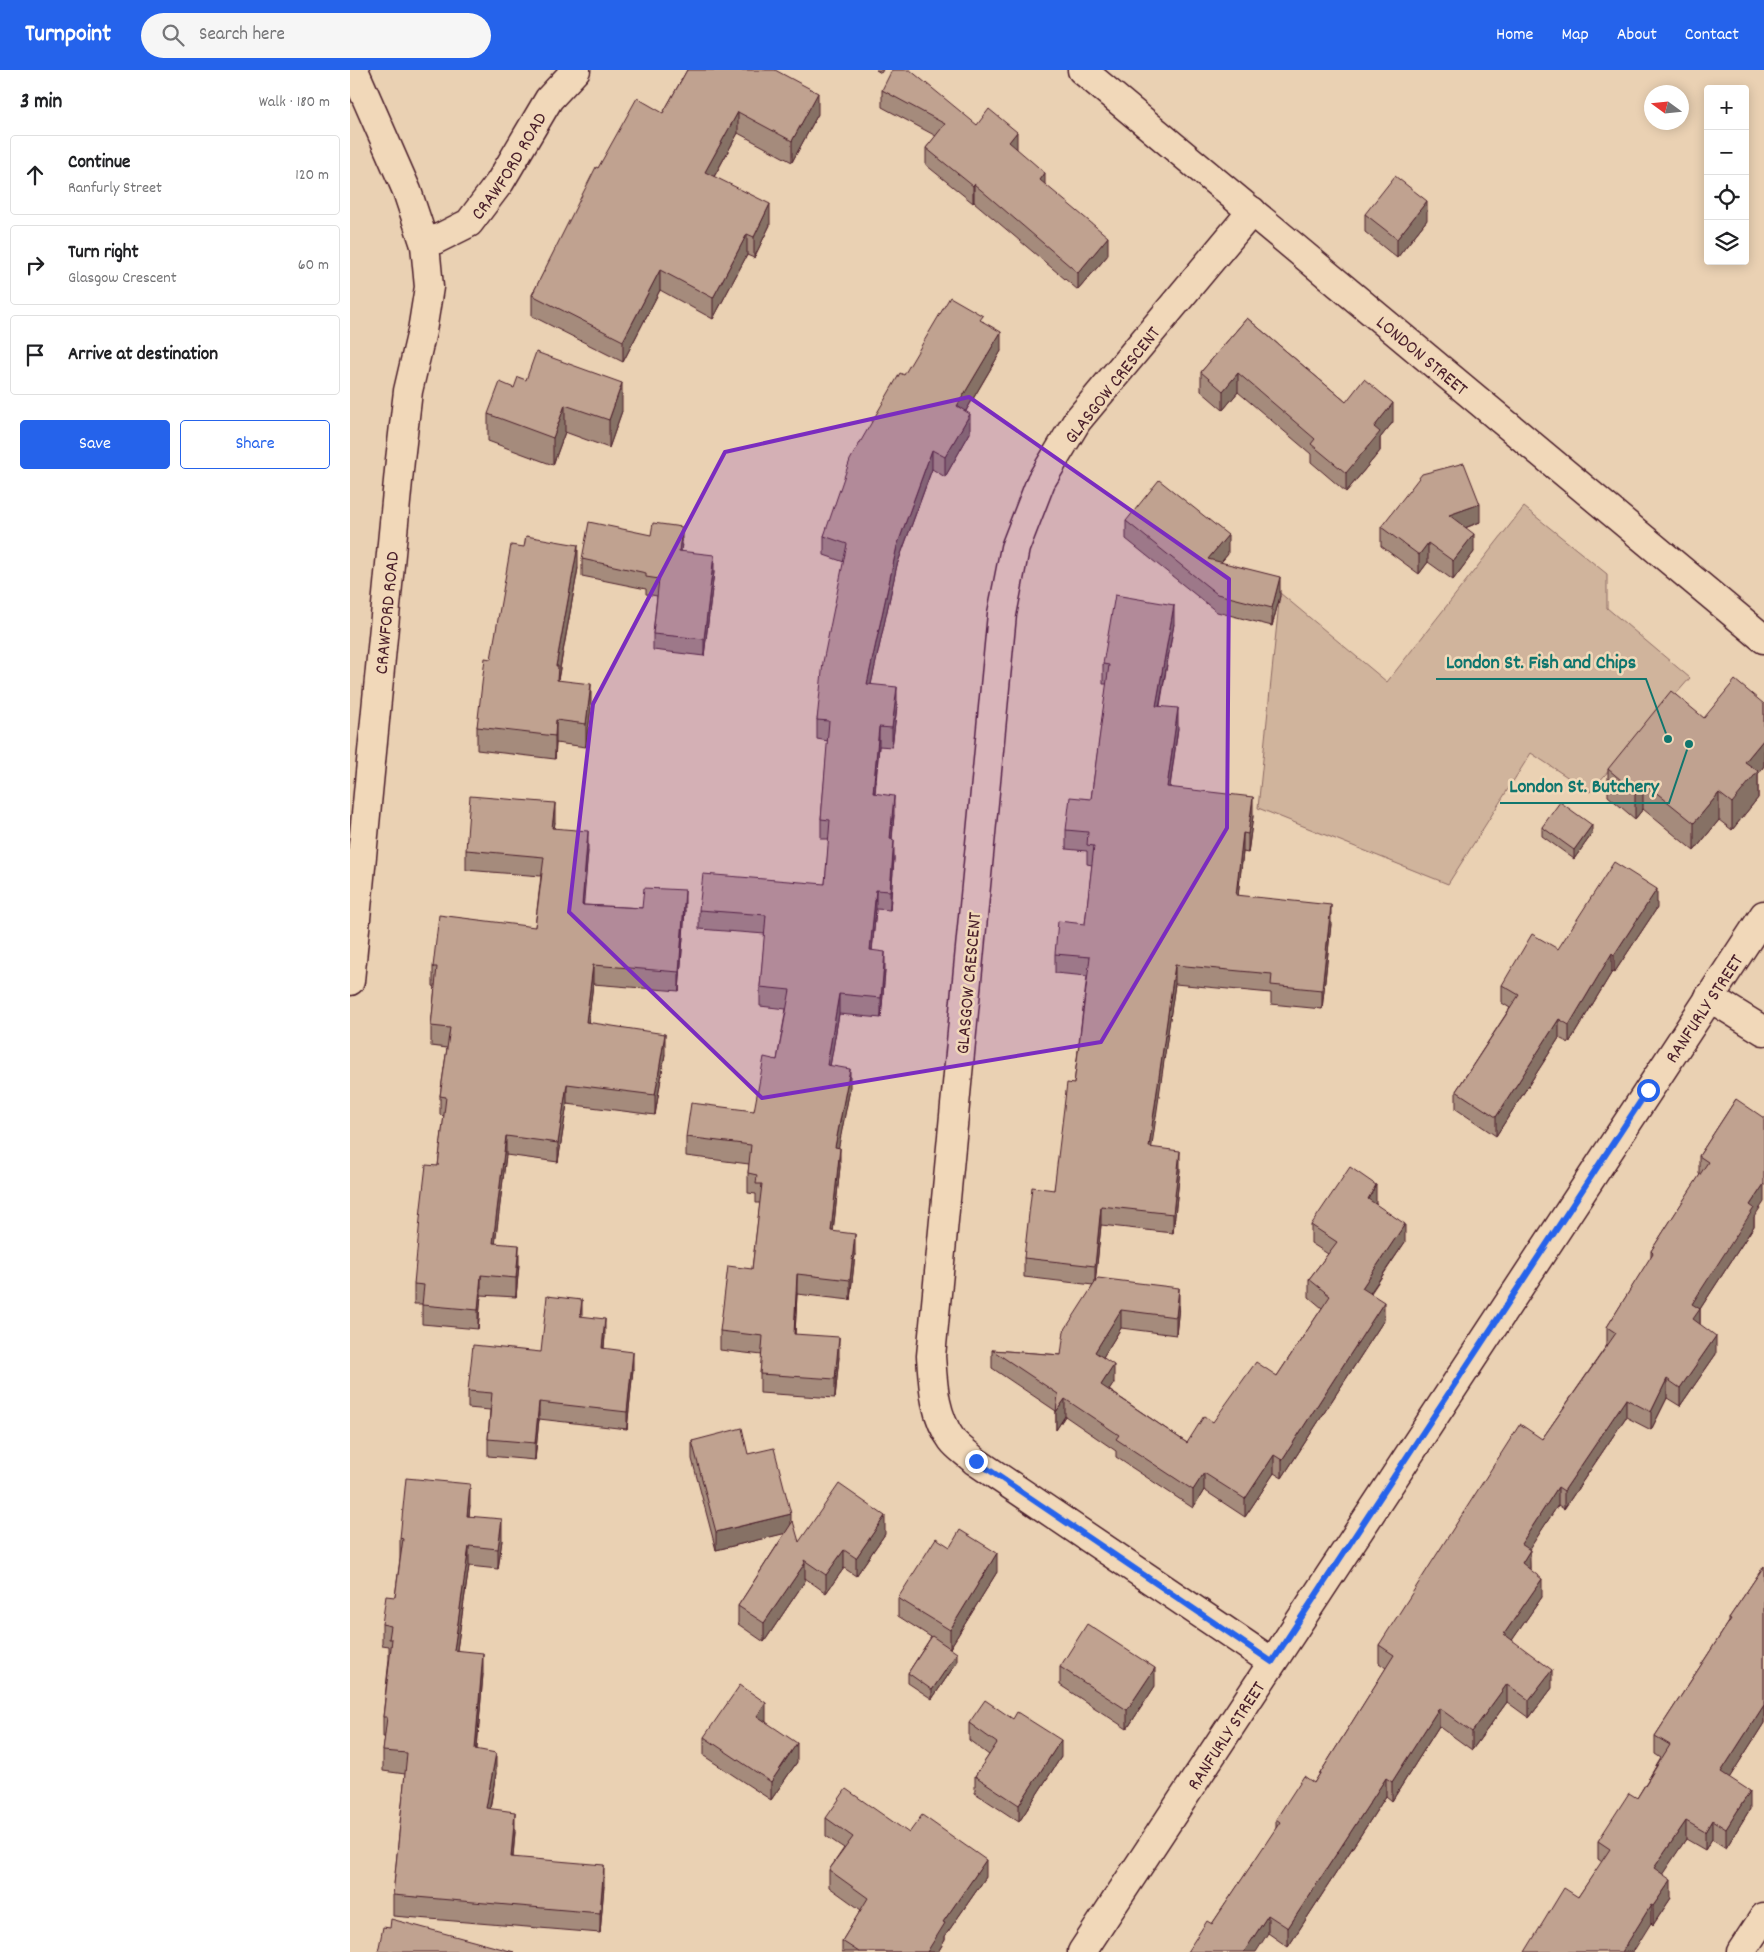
<!DOCTYPE html>
<html lang="en">
<head>
<meta charset="utf-8">
<style>
	:root { --surface:#fff; --page:#f6f6f6; --text:#202124; --muted:#757577; --line:#e0e0e0; --accent:#2563eb }
	body { margin:0; font-family:Dekko,sans-serif; background:var(--page); color:var(--text) }
	.controls { position:absolute; right:15px; top:15px; display:grid; overflow:hidden; border-radius:5px; box-shadow:0 2px 12px #0003 }
	.controls button { width:45px; height:45px; display:grid; place-items:center; padding:0; border:0; border-bottom:1px solid var(--line); background:var(--surface); color:var(--text); font:25px sans-serif }
	.compass { position:absolute; left:1294px; top:15px; width:45px; height:45px; border-radius:50%; background:var(--surface); box-shadow:0 2px 12px #0003; rotate:285deg }
	.stop { position:absolute; width:15px; height:15px; margin:-11px; border:4px solid #2563eb; border-radius:50%; background:#fff }
	.stop.end { background:#2563eb; border-color:#fff; box-shadow:0 1px 5px #0008 }
	.list { margin:0; padding:0; list-style:none }
	h2 { display:flex; justify-content:space-between; align-items:center; height:65px; margin:0; padding:0 20px; font-size:21px }
	h2 small { font-size:16px; font-weight:400; color:var(--muted) }
	.list li { display:grid; grid-template-columns:32px 1fr auto; gap:15px; align-items:center; box-sizing:border-box; height:80px; margin:0 10px 10px; padding:0 10px; border:1px solid var(--line); border-radius:5px }
	.list b { display:block; font-size:19px; white-space:nowrap }
	.list p { margin:0; font-size:16px; white-space:nowrap; color:var(--muted) }
	.list em { font-size:16px; font-style:normal; color:var(--muted) }
	.actions { display:flex; gap:10px; padding:15px 20px }
	.actions a { flex:1; padding:11px 0; border:1px solid var(--accent); border-radius:5px; text-align:center; font-size:18px; color:var(--accent) }
	.actions .main { background:var(--accent); color:#fff }
	.icon { flex:none; width:28px; height:28px; fill:none; stroke:currentColor; stroke-width:2; stroke-linecap:round; stroke-linejoin:round }
	.map { position:relative; flex:none; width:1414px; height:1882px; overflow:hidden }
	header { display:flex; align-items:center; gap:30px; box-sizing:border-box; height:70px; padding:0 25px; background:var(--accent); color:#fff }
	header strong { font-size:24px }
	nav { display:flex; gap:28px; margin-inline-start:auto; font-size:18px }
	.search { width:350px; height:45px; background:var(--page); display:flex; align-items:center; gap:12px; box-sizing:border-box; padding:0 18px; border-radius:28px; color:var(--muted); font-size:19px }
	main { display:flex }
	aside { flex:1; background:var(--surface) }
	.map>svg:first-child { display:block }
	.green { fill:#d0b49c; stroke:#8d6a64 }
	.lines { fill:none; stroke-linecap:round; stroke-linejoin:round }
	.minor-casing { stroke:#4a1f2b; stroke-width:31 }
	.minor { stroke:#f1d8b9; stroke-width:28 }
	.wall { fill:#a58b7c; stroke:#4a1f2b }
	.shaded-wall { fill:#867165; stroke:#4a1f2b }
	.building { fill:#c0a290; stroke:#4a1f2b }
	.route { stroke:#2563eb; stroke-width:6 }
	.marked { fill:#7b2cbf; fill-opacity:0.2; stroke:#7b2cbf; stroke-width:4; stroke-linejoin:round }
	.labels { text-anchor:middle; stroke-width:5; stroke-linejoin:round; paint-order:stroke }
	.street-label { font-size:19px; fill:#4a1f2b; stroke:#f1d8b9 }
	.leader { fill:none; stroke:#0f766e; stroke-width:2 }
	.callout-dot { fill:#0f766e; stroke:#f1d8b9; stroke-width:2 }
	.callout-label { font-size:20px; text-anchor:middle; font-weight:bold; fill:#0f766e; stroke:#f1d8b9; stroke-width:5; stroke-linejoin:round; paint-order:stroke }
</style>
</head>
<body>
<header>
<strong>Turnpoint</strong>
<div class="search"><svg class="icon" aria-label="search" viewBox="0 0 24 24"><circle cx="10" cy="10" r="6"/><path d="M15 15l6 6"/></svg>Search here</div>
<nav><a>Home</a><a>Map</a><a>About</a><a>Contact</a></nav>
</header>
<main>
<aside>
<h2>3 min<small>Walk · 180 m</small></h2>
<ul class="list">
<li><svg class="icon" aria-label="ahead" viewBox="0 0 24 24"><path d="M12 20V5M6 11l6-6 6 6"/></svg><div><b>Continue</b><p>Ranfurly Street</p></div><em>120 m</em></li>
<li><svg class="icon" aria-label="right" viewBox="0 0 24 24"><path d="M7 20v-9h11M14 6l5 5-5 5"/></svg><div><b>Turn right</b><p>Glasgow Crescent</p></div><em>60 m</em></li>
<li><svg class="icon" aria-label="arrive" viewBox="0 0 24 24"><path d="M6 21V4h12l-3 4 3 4H6"/></svg><div><b>Arrive at destination</b></div></li>
</ul>
<div class="actions"><a class="main">Save</a><a>Share</a></div>
</aside>
<div class="map">
<svg width="1414" height="1882" viewBox="0 0 1414 1882">
	<rect width="100%" height="100%" fill="#ead1b3"/>
	<filter id="ink" filterUnits="userSpaceOnUse"><feTurbulence type="fractalNoise" baseFrequency=".02" numOctaves="2"/><feDisplacementMap in="SourceGraphic" scale="10" xChannelSelector="R" yChannelSelector="G"/><feConvolveMatrix kernelMatrix="1 2 1 2 8 2 1 2 1" color-interpolation-filters="sRGB"/></filter>
	<g filter="url(#ink)">
		<path class="green" d="M1174 437 1257 504V538L1340 608 1240 722 1181 683 1098 814 908 738 930 523 1037 612Z"/>
		<g class="lines">
			<g class="minor-casing">
				<g id="minor">
					<path id="s1" d="M732 0 1414 569"/>
					<path d="M902 141 727 351 691 411 665 478 652 544 581 1286C583 1315 584 1345 602 1370 608 1378 618 1384 625 1391L922 1592"/>
					<path id="s2" d="M75 175 119 153 150 112 199 29 226 0"/>
					<path id="s3" d="M0 911 50 390 58 321 72 261 79 217 75 175 57 121 4 0"/>
					<path d="M1359 927 1414 961"/>
					<path id="s4" d="M732 1882 1414 845"/>
					<path d="M1391 1882 1414 1847"/>
				</g>
			</g>
			<use href="#minor" class="minor"/>
		</g>
		<path class="wall" d="M337 0 468 44 442 92 388 63 364 107 420 155 404 188 397 185 363 249 310 220 273 292 182 246V225L248 98 313 43Z
			M526 0H533L531 3Z
			M532 20 627 55 667 79 695 115 758 185 728 220 624 132 623 133 576 95V78L586 66 532 37Z
			M1015 144 1077 150 1047 188 1015 162Z
			M897 248 996 332 1043 352 1030 368V381L996 422 961 392V384L888 322 873 340 851 321V302Z
			M633 251 651 281 616 341 620 363 595 407 582 399 547 495 521 614 547 636 542 677 529 676 525 724 544 745 542 770 544 789 540 840 526 839 522 881 535 901 531 948 489 944 480 996 500 1019 488 1078 490 1097 483 1162 505 1184 500 1230 447 1224 445 1264 489 1287 485 1328 410 1323V1304L412 1285 370 1280V1261L402 1199 410 1133H406V1124L398 1123V1103L399 1094 336 1086V1067L404 1041 427 990 436 939 410 936V917L415 864 349 859V840L475 814 479 769H471V749L478 671 467 669V650L494 492 474 485V466L554 305Z
			M164 318 272 341 259 378 215 362 203 395 138 371V344Z
			M776 451 878 484 871 492 930 526 922 556 867 542 776 469Z
			M1130 452 1115 458 1124 482 1103 510 1078 492 1069 504 1031 476V457Z
			M332 473 331 481 364 502 354 586 303 580V564L307 526 296 524V519L232 506V489Z
			M228 498 208 610 241 638 236 677 206 673 205 689 127 680V657L141 589Z
			M824 554 810 636 828 658 820 717 903 746 898 783 893 782 888 825 981 854 972 939 921 934V923L825 914 801 1077 830 1100 823 1163 751 1155 745 1213 829 1236 826 1265 771 1258 753 1287 764 1313 759 1320 837 1373 863 1352 927 1306 972 1238 959 1227V1209L978 1184 961 1173V1155L1026 1133V1134L1055 1172 1021 1223 1034 1250 932 1408 924 1403 895 1447 854 1420 843 1438 766 1387V1381L715 1346 706 1360V1341L642 1298V1280L711 1285 743 1215 674 1207V1188L704 1120 724 1014 737 906 705 903V884L735 854 742 795 737 794V781L716 779V760L741 729 757 614H753V594Z
			M1414 634V696L1408 704V728L1382 760 1369 750 1344 781 1293 739 1285 749 1258 726V699L1354 648Z
			M205 752 204 758 238 781 233 835 335 840 329 921 243 914 238 953 315 984 305 1045 217 1034 208 1092 156 1085 145 1173 169 1194 166 1227 131 1225 128 1259 72 1254V1234H64V1214L88 1096 94 1046 90 1045V1026L97 978 81 976V956L85 917 83 916V897L185 857 191 806 116 800V780Z
			M1192 757 1242 764 1224 789 1192 766Z
			M1307 838 1264 903 1262 902 1219 973 1209 968 1146 1066 1106 1039V1021L1160 938 1152 933V915L1208 879Z
			M1386 1029 1404 1147V1156L1350 1239V1254L1366 1284 1330 1336 1317 1328 1301 1360 1276 1347 1214 1439 1208 1435 1179 1479 1180 1499 1192 1527 1162 1570 1202 1618 1179 1648 1157 1632 1122 1680 1089 1656 1042 1731 1036 1726 938 1877 918 1863 862 1854 926 1759V1749L964 1713 1036 1598 1029 1593V1575L1192 1369 1257 1275V1257L1301 1187V1181L1350 1105 1349 1104V1086Z
			M232 1246 255 1266 254 1278 283 1299 277 1359 189 1349 185 1390 138 1386V1369L140 1340 118 1338V1321L191 1282Z
			M342 1371 398 1384 441 1454 449 1472 535 1464 506 1506 494 1498 476 1523 455 1508V1511L414 1572 388 1554V1536L435 1463 366 1480 342 1389Z
			M120 1435 119 1446 152 1470 148 1499 119 1496 107 1580 133 1604 127 1679 146 1703 140 1739 165 1762 163 1787 254 1816 250 1863 43 1846V1825L55 1704 33 1701V1681L35 1667H33V1647L39 1589V1576L32 1575V1554L45 1527 50 1489V1468Z
			M600 1477 647 1502 600 1578 607 1592 582 1629 558 1613V1603L581 1567 548 1546V1528Z
			M1414 1496V1653L1379 1708 1400 1739 1376 1778 1362 1769 1355 1780 1336 1769 1312 1804 1321 1828 1303 1855 1301 1853 1228 1827 1252 1792 1248 1789V1771L1287 1728 1311 1688 1305 1684V1666L1379 1552V1548Z
			M710 1597 805 1616 777 1659 710 1615Z
			M416 1651V1652L447 1692 421 1730 354 1686V1667Z
			M619 1653 711 1687 669 1752 625 1723V1706L639 1685 619 1670Z
			M476 1748 559 1763 636 1807 595 1866V1870L588 1882H492V1871L511 1840 479 1817V1800L494 1778 476 1766Z"/>
		<path class="shaded-wall" d="M468 23V44L442 92V71Z
			M388 42V63L355 123V102Z
			M667 62V79L659 90V72Z
			M695 103V121L690 110Z
			M624 114V132L623 133V116Z
			M1077 131V150L1047 188V169Z
			M420 134V155L404 188V167Z
			M397 164V185L363 249V228Z
			M758 167V185L728 220V203Z
			M310 200V220L273 292V271Z
			M651 262V281L607 356V336Z
			M888 303V322L873 340V321Z
			M272 313V341L259 378V350Z
			M1043 333V352L1030 368V381L996 422V403L1024 357Z
			M215 335V362L203 395V368Z
			M620 344V363L595 407V387Z
			M582 380V399L547 495 517 633V614L547 476Z
			M1130 434V452L1099 464V445Z
			M332 457V473L329 498V481Z
			M1124 464V482L1103 510V491Z
			M878 465V484L858 508V489Z
			M1078 473V492L1069 504V485Z
			M228 475V498L208 609V620L207 633 206 596Z
			M364 485V502L354 586V569Z
			M930 507V526L922 556V538Z
			M824 535V554L806 655V636Z
			M241 614V638L236 677V654Z
			M547 617V636L542 677V658Z
			M828 638V658L817 736V717Z
			M206 650V673L205 689V666Z
			M529 657V676L523 743V723Z
			M1414 669V696L1408 704V728L1382 760V733L1395 692Z
			M1293 712V739L1285 749V722Z
			M1369 723V750L1344 781V753Z
			M544 726V745L540 789V769Z
			M903 727V746L898 783V764Z
			M205 733V752L202 778V758Z
			M1242 755V764L1224 789V780Z
			M238 761V781L232 854V835Z
			M893 763V782L886 844V825Z
			M544 770V789L540 840V821Z
			M1307 819V838L1264 903V885Z
			M335 820V840L329 921V902Z
			M526 820V839L520 900V880Z
			M981 835V854L972 939V920Z
			M535 882V901L531 948V928Z
			M1262 883V902L1219 973V955Z
			M243 895V914L236 972V952Z
			M825 895V914L799 1096V1077Z
			M489 924V944L477 1014V995Z
			M1209 949V968L1146 1066V1047Z
			M315 964V984L305 1045V1025Z
			M500 999V1019L485 1096V1077Z
			M217 1014V1034L208 1092V1073Z
			M156 1066V1085L143 1192V1173Z
			M490 1078V1097L481 1181V1161Z
			M830 1081V1100L823 1163V1144Z
			M1414 1114V1132L1404 1147V1156L1350 1239V1257L1343 1267 1342 1234 1400 1135Z
			M1026 1115V1133L1018 1147V1129Z
			M751 1136V1155L745 1215V1196Z
			M1055 1154V1172L1012 1235V1218Z
			M505 1164V1184L500 1230V1210Z
			M169 1175V1194L166 1227V1208Z
			M447 1204V1224L444 1283V1264Z
			M131 1205V1225L128 1259V1240Z
			M829 1218V1236L826 1265V1247Z
			M232 1230V1247L230 1246Z
			M1034 1232V1250L932 1408V1390Z
			M771 1240V1258L745 1300V1282Z
			M255 1249V1266L252 1295V1278Z
			M1366 1266V1284L1330 1336V1318Z
			M489 1267V1287L485 1328V1309Z
			M283 1282V1299L277 1359V1342Z
			M764 1295V1313L751 1333V1315Z
			M1317 1309V1328L1301 1360V1342Z
			M715 1329V1346L706 1360V1342Z
			M1276 1329V1347L1214 1439V1421Z
			M189 1332V1349L185 1390V1373Z
			M924 1385V1403L895 1447V1429Z
			M854 1403V1420L843 1438V1420Z
			M120 1414V1435L117 1466V1446Z
			M1208 1417V1435L1171 1492V1474Z
			M441 1444V1462L366 1480V1462Z
			M535 1446V1464L506 1506V1488Z
			M152 1449V1470L148 1499V1479Z
			M119 1476V1496L104 1600V1580Z
			M494 1480V1498L476 1523V1505Z
			M1180 1480V1498L1172 1511V1493Z
			M647 1483V1502L600 1578V1560Z
			M455 1493V1511L414 1572V1553Z
			M1192 1509V1527L1154 1582V1564Z
			M133 1583V1604L125 1700V1679Z
			M607 1583V1592L582 1629V1620Z
			M805 1598V1616L777 1659V1640Z
			M1202 1600V1618L1179 1648V1630Z
			M1157 1614V1632L1122 1680V1662Z
			M416 1633V1651L407 1665V1646Z
			M1414 1635V1653L1371 1721V1702Z
			M1089 1638V1656L1042 1731V1712Z
			M711 1670V1687L669 1752V1735Z
			M447 1673V1692L421 1730V1712Z
			M146 1683V1703L136 1759V1738Z
			M1036 1708V1726L938 1877V1858Z
			M1400 1721V1739L1376 1778V1759Z
			M165 1742V1762L161 1808V1787Z
			M1362 1750V1769L1355 1780V1762Z
			M1336 1751V1769L1304 1817V1798Z
			M636 1790V1807L595 1866V1870L588 1882H577L593 1852Z
			M254 1795V1816L250 1863V1843Z
			M1321 1810V1828L1303 1855V1836Z
			M1301 1835V1853L1283 1882H1272Z
			M918 1845V1863L906 1882H894Z"/>
		<path class="building" d="M337 0H425L468 23 442 71 388 42 355 102 420 134 404 167 397 164 363 228 310 200 273 271 182 225 246 97 248 98 287 28 313 43Z
			M542 0H560L627 55 639 39 667 62 659 72 695 103 690 110 758 167 728 203 624 114 623 116 576 78 595 54 532 20Z
			M1045 106 1077 131 1047 169 1015 144Z
			M600 227 633 246 630 250 651 262 607 336 620 344 595 387 582 380 547 476 517 614 547 617 542 658 529 657 523 723 544 726 540 769 544 770 540 821 526 820 520 880 535 882 531 928 489 924 477 995 500 999 485 1077 490 1078 481 1161 505 1164 500 1210 447 1204 444 1264 489 1267 485 1309 410 1304 413 1266 370 1261 378 1196 402 1199 412 1114H406L407 1105 398 1103 401 1075 336 1067 341 1033 404 1041 414 987 427 990 440 920 410 917 416 845 349 840 353 804 475 814 480 750 471 749 479 651 467 650 473 592 497 474 474 466 500 390 550 303 554 305Z
			M897 248 996 332 1014 309 1043 333 1024 357 1030 362 996 403 961 374 965 369 888 303 873 321 851 302Z
			M186 282 272 313 259 350 215 335 203 368 138 344 150 312 164 318 168 307 176 310Z
			M1114 393 1130 434 1099 445 1124 464 1103 491 1078 473 1069 485 1031 457 1072 404Z
			M809 410 878 465 858 489 930 507 922 538 867 524 776 451Z
			M239 452 301 465 303 453 332 457 329 481 364 485 354 569 303 564 309 509 296 507V503L232 489Z
			M176 466 228 475 206 596H208L207 610 241 614 236 654 206 650 205 666 127 657 135 588 141 589 161 475 174 477Z
			M765 525 824 535 806 636 828 638 817 717 903 727 898 764 893 763 886 825 981 835 972 920 921 915 922 904 825 895 799 1077 830 1081 823 1144 751 1136 745 1196 674 1188 682 1117 704 1120 717 1013 724 1014 740 887 705 884 708 851 735 854 744 776 737 775 738 762 716 760 720 727 741 729 759 595 753 594Z
			M1385 610 1414 634V669L1395 692 1408 701 1382 733 1369 723 1344 753 1293 712 1285 722 1258 699 1321 621 1354 648Z
			M120 726 205 733 202 758 238 761 232 835 292 838 294 818 335 820 329 902 243 895 236 952 315 964 305 1025 217 1014 208 1073 156 1066 143 1173 169 1175 166 1208 131 1205 128 1240 72 1235 74 1215 64 1214 71 1138 76 1095 88 1096 96 1027 90 1026 100 958 81 956 87 897H83L89 845 185 857 194 787 116 780Z
			M1210 732 1242 755 1224 780 1192 757Z
			M1264 792 1307 819 1264 885 1262 883 1219 955 1209 949 1146 1047 1106 1021 1169 925 1152 915 1182 864 1208 879Z
			M1386 1029 1414 1048V1114L1400 1135 1404 1138 1342 1234 1350 1239 1343 1249 1366 1266 1330 1318 1317 1309 1301 1342 1276 1329 1214 1421 1208 1417 1171 1474 1180 1480 1172 1493 1192 1509 1154 1564 1202 1600 1179 1630 1157 1614 1122 1662 1089 1638 1042 1712 1036 1708 938 1858 918 1845 894 1882H837L857 1851 862 1854 930 1752 926 1749 954 1706 964 1713 1044 1585 1029 1575 1170 1354 1192 1369 1266 1263 1257 1257 1303 1183 1301 1181 1358 1092 1349 1086Z
			M1000 1097 1026 1115 1018 1129 1055 1154 1012 1218 1034 1232 932 1390 924 1385 895 1429 854 1403 843 1420 766 1369 769 1365 715 1329 706 1342 708 1324 642 1280 711 1285 714 1261 748 1208 829 1218 826 1247 771 1240 745 1282 764 1295 751 1315 837 1373 854 1346 863 1352 906 1292 927 1306 980 1226 959 1209 987 1172 961 1155Z
			M197 1226 232 1230 230 1246 255 1249 252 1278 283 1282 277 1342 189 1332 185 1373 138 1369 142 1323 118 1321 123 1275 191 1282Z
			M392 1358 398 1384 424 1378 441 1444 366 1462 342 1371Z
			M56 1408 120 1414 117 1446 152 1449 148 1479 119 1476 104 1580 133 1583 125 1679 146 1683 136 1738 165 1742 161 1787 254 1795 250 1843 43 1825 57 1683 33 1681 37 1647H33L42 1569H39L41 1556 32 1554 36 1526 45 1527 53 1469 50 1468Z
			M489 1414 535 1446 506 1488 494 1480 476 1505 454 1490 455 1493 414 1553 388 1536 443 1451 449 1472Z
			M610 1460 647 1483 600 1560 548 1528 586 1468 600 1477Z
			M1414 1496V1635L1371 1702 1400 1721 1376 1759 1362 1750 1355 1762 1336 1751 1304 1798 1321 1810 1303 1836 1301 1835 1272 1882H1175L1214 1818 1228 1827 1260 1779 1248 1771 1279 1723 1287 1728 1320 1675 1305 1666 1381 1549 1379 1548Z
			M737 1554 805 1598 777 1640 710 1597Z
			M582 1566 607 1583 582 1620 558 1603Z
			M390 1615 416 1633 407 1646 447 1673 421 1712 354 1667Z
			M635 1630 663 1649 667 1642 711 1670 669 1735 625 1706 647 1673 619 1653Z
			M496 1719 559 1763 572 1745 636 1790 593 1852 595 1853 577 1882H509L492 1871 518 1828 479 1800 503 1767 476 1748Z
			M41 1849 164 1882H28L33 1857 40 1858Z"/>
	</g>
	<g class="lines" filter="url(#ink)">
		<path class="route" d="M626 1391 922 1592 1298 1020"/>
	</g>
	<path class="marked" d="M619 327 879 509 877 758 751 972 412 1028 219 842 243 634 375 382Z"/>
	<g class="labels">
		<g class="street-label">
			<text dy="7" stroke="none"><textPath href="#s2" startOffset="119">CRAWFORD ROAD</textPath></text>
			<text dy="7" stroke="none"><textPath href="#s1" startOffset="444">LONDON STREET</textPath></text>
			<text transform="translate(761 314) rotate(-52)" y="7">GLASGOW CRESCENT</text>
			<text dy="7" stroke="none"><textPath href="#s3" startOffset="370">CRAWFORD ROAD</textPath></text>
			<text transform="translate(617 913) rotate(-85)" y="7">GLASGOW CRESCENT</text>
			<text dy="7" stroke="none"><textPath href="#s4" startOffset="1130">RANFURLY STREET</textPath></text>
			<text dy="7" stroke="none"><textPath href="#s4" startOffset="260">RANFURLY STREET</textPath></text>
		</g>
	</g>
	<path class="leader" d="M1318 669L1296 609H1086M1339 674L1319 733H1150"/>
	<g class="callout-dot">
		<circle cx="1318" cy="669" r="5"/>
		<circle cx="1339" cy="674" r="5"/>
	</g>
	<g class="callout-label">
		<text x="1191" y="598">London St. Fish and Chips</text>
		<text x="1234" y="722">London St. Butchery</text>
	</g>
</svg>
<div class="controls">
<button>+</button>
<button>−</button>
<button><svg class="icon" aria-label="locate" viewBox="0 0 24 24"><circle cx="12" cy="12" r="6"/><path d="M12 2v4M12 18v4M2 12h4M18 12h4"/></svg></button>
<button><svg class="icon" aria-label="layers" viewBox="0 0 24 24"><path d="M12 4l9 5-9 5-9-5zM3 14l9 5 9-5"/></svg></button>
</div>
<svg class="compass" viewBox="-18 -18 36 36"><path d="M0-13l5 13h-10z" fill="#e53935"/><path d="M0 13l5-13h-10z" fill="#757577"/></svg>
<div class="stop" style="left:1298px;top:1020px"></div>
<div class="stop end" style="left:626px;top:1391px"></div>
</div>
</main>
</body>
</html>
